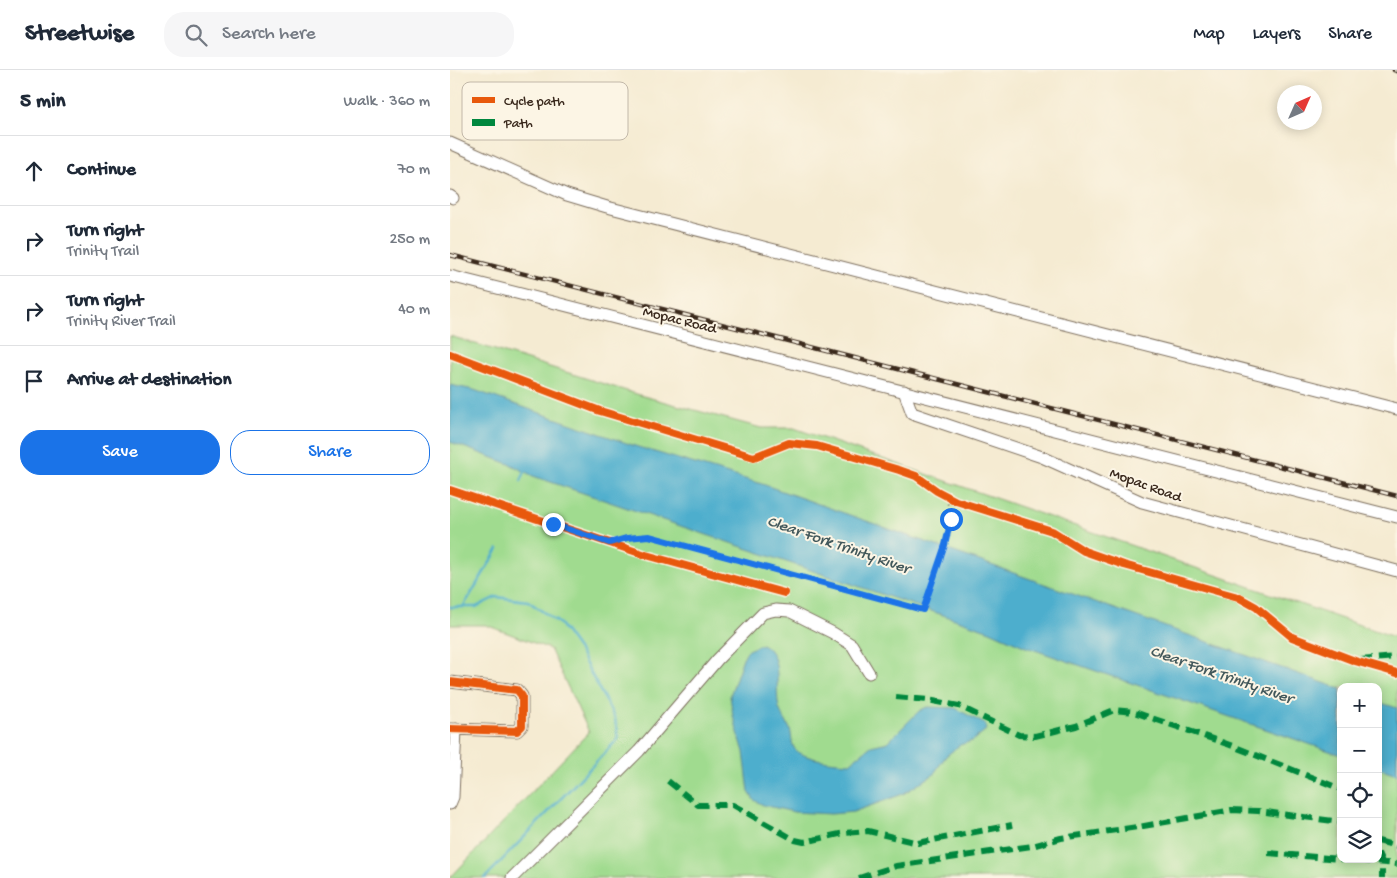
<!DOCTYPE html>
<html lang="en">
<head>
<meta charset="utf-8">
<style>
	:root { --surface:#fff; --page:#f6f6f7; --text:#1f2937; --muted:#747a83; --line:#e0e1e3; --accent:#1a73e8 }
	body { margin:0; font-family:"Gochi Hand",sans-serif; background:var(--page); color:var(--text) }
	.controls { position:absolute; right:15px; bottom:15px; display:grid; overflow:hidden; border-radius:10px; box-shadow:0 2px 12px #0003 }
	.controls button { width:45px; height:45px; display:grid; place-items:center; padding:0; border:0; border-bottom:1px solid var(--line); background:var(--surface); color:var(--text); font:25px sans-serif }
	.compass { position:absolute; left:827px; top:15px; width:45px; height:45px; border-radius:50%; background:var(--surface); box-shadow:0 2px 12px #0003; rotate:45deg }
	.stop { position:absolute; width:15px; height:15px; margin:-11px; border:4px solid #1a73e8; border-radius:50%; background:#fff }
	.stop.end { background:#1a73e8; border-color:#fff; box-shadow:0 1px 5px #0008 }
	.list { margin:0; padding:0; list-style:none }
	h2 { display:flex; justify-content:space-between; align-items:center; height:65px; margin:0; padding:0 20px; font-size:21px }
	h2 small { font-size:16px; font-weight:400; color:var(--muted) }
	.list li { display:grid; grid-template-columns:32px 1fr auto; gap:15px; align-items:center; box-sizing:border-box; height:70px; padding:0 20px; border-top:1px solid var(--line) }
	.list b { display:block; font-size:19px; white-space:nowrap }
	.list p { margin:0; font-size:16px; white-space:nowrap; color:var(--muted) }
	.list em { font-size:16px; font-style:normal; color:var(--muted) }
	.actions { display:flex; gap:10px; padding:15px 20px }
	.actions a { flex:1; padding:11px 0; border:1px solid var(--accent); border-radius:20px; text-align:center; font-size:18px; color:var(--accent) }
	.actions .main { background:var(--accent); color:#fff }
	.icon { flex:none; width:28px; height:28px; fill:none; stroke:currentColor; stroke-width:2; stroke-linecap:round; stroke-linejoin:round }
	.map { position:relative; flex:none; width:947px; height:808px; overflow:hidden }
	header { display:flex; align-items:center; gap:30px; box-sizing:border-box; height:70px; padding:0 25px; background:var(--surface); border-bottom:1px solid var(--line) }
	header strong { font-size:24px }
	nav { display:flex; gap:28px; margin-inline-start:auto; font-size:18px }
	.search { width:350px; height:45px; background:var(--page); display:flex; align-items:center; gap:12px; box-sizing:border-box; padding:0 18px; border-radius:20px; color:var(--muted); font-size:19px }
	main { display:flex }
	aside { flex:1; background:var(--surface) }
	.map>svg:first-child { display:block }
	.green { fill:#a0db8f; stroke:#6e8256; fill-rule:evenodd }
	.water { fill:#4eaecd; stroke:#446c76 }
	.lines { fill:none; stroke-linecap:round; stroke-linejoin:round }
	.stream { stroke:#4eaecd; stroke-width:2.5 }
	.minor-casing { stroke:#7c6e5d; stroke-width:13 }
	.path { stroke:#7c6e5d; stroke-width:2; stroke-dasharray:1 4; stroke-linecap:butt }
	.minor { stroke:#fff; stroke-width:11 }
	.rail-casing { stroke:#3b2a1e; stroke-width:4.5 }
	.rail { stroke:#fcf5e5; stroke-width:2.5; stroke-dasharray:8; stroke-linecap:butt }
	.quiet { stroke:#00873e; stroke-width:6; stroke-dasharray:12 6; stroke-linecap:butt }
	.cycleway-casing { stroke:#fcf5e5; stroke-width:11 }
	.cycleway { stroke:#e8590c; stroke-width:8 }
	.route { stroke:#1a73e8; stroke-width:6 }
	.labels { text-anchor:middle; stroke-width:4; stroke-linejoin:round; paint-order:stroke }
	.street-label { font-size:15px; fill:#3b2a1e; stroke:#fcf5e5 }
	.water-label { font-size:16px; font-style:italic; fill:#42585b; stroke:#fcf5e5 }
	.key { fill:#fcf5e5; stroke:#c2b8a9; stroke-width:1 }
	.key-label { font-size:14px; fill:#3b2a1e }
</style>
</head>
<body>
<header>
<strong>Streetwise</strong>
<div class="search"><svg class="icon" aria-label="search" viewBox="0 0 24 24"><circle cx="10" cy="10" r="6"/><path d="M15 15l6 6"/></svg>Search here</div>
<nav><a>Map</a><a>Layers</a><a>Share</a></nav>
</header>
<main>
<aside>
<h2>5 min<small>Walk · 360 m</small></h2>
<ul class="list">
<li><svg class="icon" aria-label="ahead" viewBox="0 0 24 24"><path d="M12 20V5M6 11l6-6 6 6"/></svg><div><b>Continue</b></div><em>70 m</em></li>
<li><svg class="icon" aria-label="right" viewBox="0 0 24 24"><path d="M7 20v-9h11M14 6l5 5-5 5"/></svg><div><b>Turn right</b><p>Trinity Trail</p></div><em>250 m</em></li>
<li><svg class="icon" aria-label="right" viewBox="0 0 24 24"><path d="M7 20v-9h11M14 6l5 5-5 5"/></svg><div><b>Turn right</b><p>Trinity River Trail</p></div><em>40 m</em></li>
<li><svg class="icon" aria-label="arrive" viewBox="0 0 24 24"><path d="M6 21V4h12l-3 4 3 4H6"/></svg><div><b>Arrive at destination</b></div></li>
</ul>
<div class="actions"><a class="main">Save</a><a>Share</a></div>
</aside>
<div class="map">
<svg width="947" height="808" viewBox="0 0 947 808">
	<rect width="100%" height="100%" fill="#fcf5e5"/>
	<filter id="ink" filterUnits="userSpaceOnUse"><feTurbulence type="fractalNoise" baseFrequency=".02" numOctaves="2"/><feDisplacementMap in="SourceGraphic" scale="10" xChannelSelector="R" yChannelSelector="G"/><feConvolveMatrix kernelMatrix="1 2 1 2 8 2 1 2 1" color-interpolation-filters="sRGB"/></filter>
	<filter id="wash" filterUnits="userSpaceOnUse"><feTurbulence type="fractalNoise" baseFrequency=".0096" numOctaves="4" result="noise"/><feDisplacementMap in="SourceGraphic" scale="20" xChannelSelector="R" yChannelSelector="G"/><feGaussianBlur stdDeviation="1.12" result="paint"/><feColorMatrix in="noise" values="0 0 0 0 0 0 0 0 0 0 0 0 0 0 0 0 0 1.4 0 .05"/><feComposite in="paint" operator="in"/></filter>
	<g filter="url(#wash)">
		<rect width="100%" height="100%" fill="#f5ebd2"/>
		<path class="green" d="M0 266 193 326 311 358H344L947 568V808H0L139 662 100 579 36 555H0ZM891 617H928V789H891Z"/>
		<path class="water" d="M0 315 24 320 188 377 312 414 891 619V685L576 577 540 561 83 406 62 395 0 372Z
			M312 574C334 585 324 617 329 638 331 645 337 652 340 659 342 665 341 672 344 678 353 690 386 692 400 693L421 676 438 672 469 641 477 637 505 638 535 654 536 660 522 671 510 675 496 686 483 705 453 724 403 742 381 744 344 742 313 735 304 730 299 722 294 682 283 646 280 626 293 588 298 580Z
			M928 632 947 638V704L928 698Z"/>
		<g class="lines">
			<path class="stream" d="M71 411 76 399
				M0 537H26L46 527 78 531 110 554 128 579 165 649 168 669 35 808
				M13 537 48 479"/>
		</g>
	</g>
	<g filter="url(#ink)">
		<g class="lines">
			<g class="minor-casing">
				<path id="minor" d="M0 73 117 125 157 137 947 339
					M0 126 3 128
					M0 206 947 447
					M454 321 462 343 592 387 692 432 947 501
					M0 612 67 620 72 626V656L67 661 0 659
					M0 734 3 727 6 659
					M62 808 189 681 268 589 313 543 326 540 339 541 383 563 402 575 419 603"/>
			</g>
			<path class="path" d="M0 420 196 485 334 523
				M159 473 177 467 199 466 473 540 495 475 501 449 496 426"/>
			<use href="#minor" class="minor"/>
			<g class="rail-casing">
				<path id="rail" d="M944 0 947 1
					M0 185 947 426"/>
			</g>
			<use href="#rail" class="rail"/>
			<path class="quiet" d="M910 590 947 587
				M446 627 478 630 509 636 569 665 585 666 626 656 664 640 684 642 780 675 891 719
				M218 711 248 735H283L345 770 354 772 394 763 418 761 468 773 562 755
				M928 771 947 776
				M818 783 891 789
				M928 783 932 792V808
				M891 789 947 794
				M409 808 446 796 582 776 611 768 688 757 782 740 808 741 891 752"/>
			<g class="cycleway-casing">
				<path id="cycleway" d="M0 284 150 341 304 387 339 373 367 376 449 400 466 406 487 421 506 431 602 461 634 481 674 495 788 527 806 537 842 567 905 591 947 603
					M0 420 196 485 334 523
					M0 612 67 620 72 626V656L67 661 0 659"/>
			</g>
			<use href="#cycleway" class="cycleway"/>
		</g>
	</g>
	<g class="lines" filter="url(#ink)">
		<path class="route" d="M103 454 159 473 177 468 199 466 473 540 495 475 501 449"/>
	</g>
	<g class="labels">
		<g class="street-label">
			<text transform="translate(230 249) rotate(14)" y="5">Mopac Road</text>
			<text transform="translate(696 414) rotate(20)" y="5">Mopac Road</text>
		</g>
		<g class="water-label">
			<text transform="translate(389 473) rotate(19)" y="6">Clear Fork Trinity River</text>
			<text transform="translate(772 603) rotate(19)" y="6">Clear Fork Trinity River</text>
		</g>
	</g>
	<rect x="12" y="12" width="166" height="58" rx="8" class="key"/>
	<rect x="22" y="27" width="23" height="6" fill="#e8590c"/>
	<rect x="22" y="49" width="23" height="7" fill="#00873e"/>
	<g class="key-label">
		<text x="54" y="35">Cycle path</text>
		<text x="54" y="57">Path</text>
	</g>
</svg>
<div class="controls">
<button>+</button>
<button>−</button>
<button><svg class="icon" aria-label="locate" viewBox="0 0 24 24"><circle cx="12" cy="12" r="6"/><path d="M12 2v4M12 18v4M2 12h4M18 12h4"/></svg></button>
<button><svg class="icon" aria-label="layers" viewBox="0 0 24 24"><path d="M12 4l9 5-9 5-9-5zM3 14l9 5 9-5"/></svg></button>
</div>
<svg class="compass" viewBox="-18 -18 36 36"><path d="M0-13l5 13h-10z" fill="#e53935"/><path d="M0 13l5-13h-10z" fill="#747a83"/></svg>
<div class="stop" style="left:501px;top:449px"></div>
<div class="stop end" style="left:103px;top:454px"></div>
</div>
</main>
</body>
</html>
